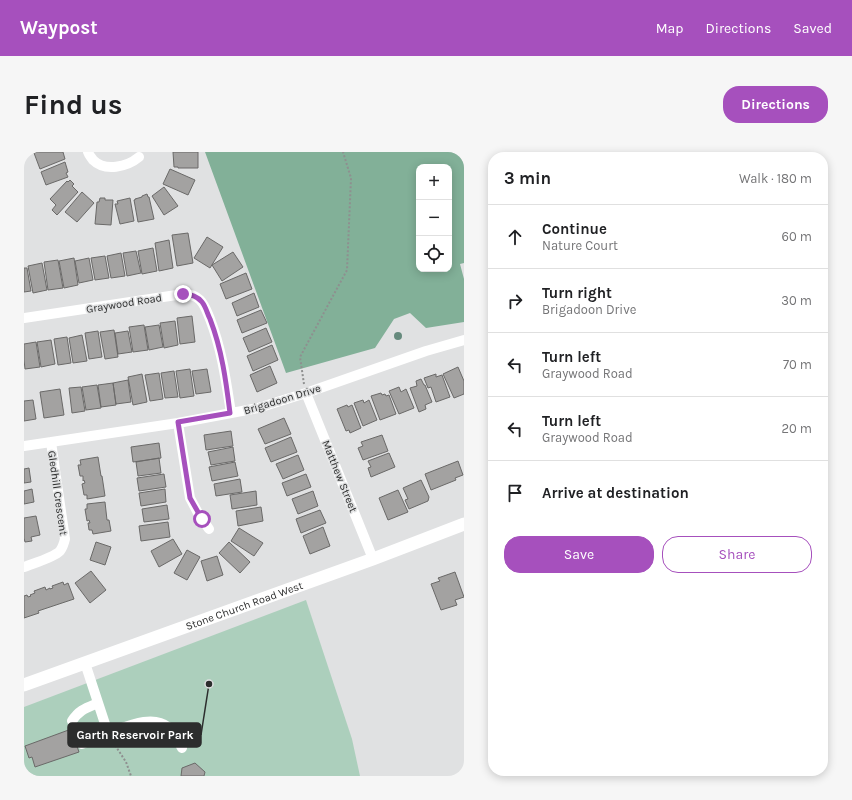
<!DOCTYPE html>
<html lang="en">
<head>
<meta charset="utf-8">
<style>
	:root { --surface:#fff; --page:#f6f6f6; --text:#202124; --muted:#757577; --line:#e0e0e0; --accent:#a650bd }
	body { margin:0; font-family:Karla,sans-serif; background:var(--page); color:var(--text) }
	.controls { position:absolute; right:12px; top:12px; display:grid; overflow:hidden; border-radius:8px; box-shadow:0 2px 10px #0003 }
	.controls button { width:36px; height:36px; display:grid; place-items:center; padding:0; border:0; border-bottom:1px solid var(--line); background:var(--surface); color:var(--text); font:20px sans-serif }
	.stop { position:absolute; width:12px; height:12px; margin:-9px; border:3px solid #a650bd; border-radius:50%; background:#fff }
	.stop.end { background:#a650bd; border-color:#fff; box-shadow:0 1px 4px #0008 }
	.list { margin:0; padding:0; list-style:none }
	h2 { display:flex; justify-content:space-between; align-items:center; height:52px; margin:0; padding:0 16px; font-size:17px }
	h2 small { font-size:13px; font-weight:400; color:var(--muted) }
	.list li { display:grid; grid-template-columns:26px 1fr auto; gap:12px; align-items:center; box-sizing:border-box; height:64px; padding:0 16px; border-top:1px solid var(--line) }
	.list b { display:block; font-size:15px; white-space:nowrap }
	.list p { margin:0; font-size:13px; white-space:nowrap; color:var(--muted) }
	.list em { font-size:13px; font-style:normal; color:var(--muted) }
	.actions { display:flex; gap:8px; padding:12px 16px }
	.actions a { flex:1; padding:9px 0; border:1px solid var(--accent); border-radius:16px; text-align:center; font-size:14px; color:var(--accent) }
	.actions .main { background:var(--accent); color:#fff }
	.icon { flex:none; width:22px; height:22px; fill:none; stroke:currentColor; stroke-width:2; stroke-linecap:round; stroke-linejoin:round }
	.map { position:relative; flex:none; width:440px; height:624px; overflow:hidden; border-radius:16px }
	header { display:flex; align-items:center; gap:24px; box-sizing:border-box; height:56px; padding:0 20px; background:var(--accent); color:#fff }
	header strong { font-size:19px }
	nav { display:flex; gap:22px; margin-inline-start:auto; font-size:14px }
	.intro { display:flex; align-items:center; justify-content:space-between; box-sizing:border-box; height:96px; padding:0 24px }
	h1 { margin:0; font-size:28px }
	.button { padding:10px 18px; border-radius:16px; background:var(--accent); color:#fff; font-size:14px; font-weight:700 }
	main { display:flex; gap:24px; padding:0 24px }
	aside { flex:1; background:var(--surface); border-radius:16px; box-shadow:0 2px 10px #0003 }
	.map>svg:first-child { display:block }
	.green { fill:#accfbc }
	.forest { fill:#82b098; fill-rule:evenodd }
	.building { fill:#a3a2a1; stroke:#6a6968 }
	.lines { fill:none; stroke-linecap:round; stroke-linejoin:round }
	.path { stroke:#8e8f8f; stroke-width:2; stroke-dasharray:2 2; stroke-linecap:butt }
	.minor { stroke:#fff; stroke-width:10 }
	.major { stroke:#fff; stroke-width:13 }
	.tree { fill:#668a7d }
	.route { stroke:#a650bd; stroke-width:5 }
	.labels { text-anchor:middle; stroke-width:3; stroke-linejoin:round; paint-order:stroke }
	.street-label { font-size:11px; fill:#2c2d2d; stroke:#e0e1e2 }
	.leader { fill:none; stroke:#2c2d2d; stroke-width:1.5 }
	.callout-dot { fill:#2c2d2d; stroke:#e0e1e2; stroke-width:1.5 }
	.callout { fill:#2c2d2d; stroke:#2c2d2d; stroke-width:1.5 }
	.callout-label { font-size:12px; text-anchor:middle; font-weight:bold; fill:#fff }
</style>
</head>
<body>
<header>
<strong>Waypost</strong>
<nav><a>Map</a><a>Directions</a><a>Saved</a></nav>
</header>
<div class="intro"><h1>Find us</h1><a class="button">Directions</a></div>
<main>
<div class="map">
<svg width="440" height="624" viewBox="0 0 440 624">
	<rect width="100%" height="100%" fill="#e0e1e2"/>
	<path class="green" d="M282 448 328 587 336 624H0V555Z"/>
	<path class="forest" d="M181 0H440V111L436 112 440 127V170L402 176 386 161 370 167 351 196 262 221ZM395 15H425V117H395Z"/>
	<path class="building" d="M14 0H39L41 7 16 17 10 1Z
		M149 0H174V16H154V15H150Z
		M41 10 44 20 42 21 44 25 22 33 17 20Z
		M146 17 171 28 164 43 139 32Z
		M46 28 50 32 48 34 54 40 33 63 28 58 32 53 26 47 43 29 44 30Z
		M140 35 154 54 140 63 128 44Z
		M58 40 70 51 53 70 41 60Z
		M123 42 124 45H125L130 67 114 70 110 48H111V47L118 45V44Z
		M76 46H81V48H89L87 73 71 72 73 50H75Z
		M106 46 110 69 96 72 91 52H94L93 49Z
		M164 81 169 111 153 114 148 83Z
		M183 85 199 95 186 116 170 106Z
		M145 88 149 116 135 119 131 91Z
		M129 96 133 119 118 122 114 99Z
		M112 99 117 121 103 124 99 101Z
		M209 100 219 115 198 129 188 113Z
		M97 101 101 124 87 126 83 104Z
		M81 104 85 126 71 128 67 106Z
		M50 106 54 133 40 136 35 109Z
		M65 106 69 128 55 131 51 109Z
		M34 108 39 136 24 138 20 110Z
		M18 111 23 138 9 141 4 114Z
		M0 116H3L7 139 0 140Z
		M222 121 228 137 202 147 196 132Z
		M230 141 235 155 213 164 208 151Z
		M237 158 243 171 218 181 213 168Z
		M168 164 171 190 156 192 153 166Z
		M151 169 154 193 140 196 136 171Z
		M120 173 124 198 109 200 105 175Z
		M135 173 139 195 125 198 121 175Z
		M242 176 248 190 225 200 219 186Z
		M90 178 94 205 81 207 76 180Z
		M74 179 78 205 65 207 61 181Z
		M104 179 108 200 94 202 91 181Z
		M58 183 63 209 49 211 45 186Z
		M43 185 47 211 34 213 30 187Z
		M27 188 31 212 17 215 13 190Z
		M12 190 16 215 1 217 0 208V192Z
		M248 193 254 208 229 219 223 204Z
		M246 214 253 231 233 240 226 223Z
		M434 215 440 229V242L430 246 419 222Z
		M166 217 170 244 156 246 152 219Z
		M183 217 187 240 172 242 168 219Z
		M150 219 154 245 141 246 137 221Z
		M135 221 139 247 126 249 121 223Z
		M118 222 123 250 109 253 104 225Z
		M412 222V225L418 223 426 245 412 250 407 235 404 236 400 226Z
		M397 227 400 233H401L408 250 401 253 402 257 395 260 386 236 393 234 392 229Z
		M104 228 107 250 92 252 89 231Z
		M89 231 92 253 77 255 74 233Z
		M73 233 77 256 62 258 58 235Z
		M57 235 61 259 48 261 45 236Z
		M375 235 377 240 382 237 390 256 375 262 365 239Z
		M36 237 40 263 20 266 16 240Z
		M357 241 358 243 361 242 362 244 365 243 372 262 356 268 347 244Z
		M9 248 12 267 0 269V249Z
		M339 248 340 251 345 248 353 268 339 274 330 251Z
		M323 253 324 255 328 253 337 276 326 281 325 278 322 279 313 257Z
		M260 266 267 282 241 292 234 277Z
		M207 279 209 294 182 298 180 283Z
		M358 283 364 299 339 308 334 296 339 294 337 290Z
		M267 285 273 300 247 310 241 296Z
		M135 291 137 306 109 310 107 295Z
		M209 295 211 309 187 313 184 300Z
		M365 301 371 315 347 325 344 316 347 315 344 309Z
		M274 303 280 318 259 327 252 312Z
		M74 305 77 324H78L81 344 63 347V343H60L58 332 61 331 60 328 59 329V324H56L54 313H57L56 308Z
		M135 306 137 321 114 324 112 310Z
		M434 309 439 323 431 326 432 328 407 338 401 322Z
		M211 310 214 324 188 329 185 315Z
		M5 316 7 330 0 331V317Z
		M140 322 142 335 115 339 113 326Z
		M282 322 287 335 263 344 258 331Z
		M216 327 218 340 192 344 190 332Z
		M397 328 405 345 404 349 385 357 381 348 384 347 379 336Z
		M8 337 10 350 0 352V339Z
		M141 337 142 350 117 354 115 341Z
		M374 338 384 360 364 368 355 346Z
		M232 339 233 353 208 357 206 343Z
		M289 339 294 354 274 362 268 347Z
		M81 350 83 368H85L87 379 69 382 68 378H65L64 371H66L65 368 63 369 61 357H63V352Z
		M143 353 145 367 120 370 118 357Z
		M237 355 239 369 214 374 212 359Z
		M296 358 302 371 277 381 272 367Z
		M12 364 16 383 7 385 8 389 1 390 0 386V366Z
		M144 370 146 385 117 389 115 374Z
		M299 375 306 394 286 402 279 384Z
		M215 376 239 391 230 404 207 389Z
		M149 387 158 402 135 415 127 399Z
		M72 390 87 395 81 413 66 408Z
		M205 390 226 410 216 421 195 401Z
		M163 398 176 405 163 428 150 421Z
		M193 404 199 423 183 429 177 409Z
		M67 419 82 438 66 451 51 431Z
		M431 420 440 445 431 448 433 453 417 458 407 432 416 429 414 426Z
		M39 430 40 433 44 431 50 447 14 459 15 461 0 466V444L3 443 4 445 7 444 6 443 11 441 10 439 21 435 22 438 26 436V437L29 436 28 434Z
		M50 576 53 585 50 586 55 600 11 615 8 605 5 606 1 594Z
		M171 611 181 620 180 624H157L158 616Z"/>
	<g class="lines">
		<path class="path" d="M280 232 276 205 323 118 327 26 319 0
			M89 590 102 610 107 624"/>
		<path class="minor" d="M64 0C65 3 67 5 69 8 81 20 103 15 115 5
			M0 166 159 142C165 142 171 143 176 148 181 153 183 160 186 167 198 198 202 229 207 261
			M282 241 349 407
			M154 271 166 346 174 361 185 377
			M0 294 154 271 234 256 282 241 402 199 440 188
			M0 415C10 411 29 406 36 399 39 395 40 391 41 387L27 290
			M61 511 84 581C102 575 128 562 144 575 151 580 154 589 158 596
			M48 569C55 558 62 556 74 551
			M58 592 84 581"/>
		<path class="major" id="s1" d="M0 533 349 407 440 372"/>
	</g>
	<circle class="tree" cx="374" cy="184" r="4"/>
	<g class="lines">
		<path class="route" d="M159 142C167 142 173 144 178 150 182 155 183 161 186 167 198 198 202 229 206 261L154 270 166 346 178 367"/>
	</g>
	<g class="labels">
		<g class="street-label">
			<text transform="translate(100 151) rotate(-9)" y="4">Graywood Road</text>
			<text transform="translate(258 247) rotate(-17)" y="4">Brigadoon Drive</text>
			<text transform="translate(316 324) rotate(68)" y="4">Matthew Street</text>
			<text transform="translate(34 341) rotate(82)" y="4">Gledhill Crescent</text>
			<text dy="4" stroke="none"><textPath href="#s1" startOffset="234">Stone Church Road West</textPath></text>
		</g>
	</g>
	<path class="leader" d="M185 532L177 583"/>
	<circle class="callout-dot" cx="185" cy="532" r="4"/>
	<rect class="callout" x="44" y="571" width="133" height="24" rx="4"/>
	<g class="callout-label">
		<text x="111" y="587">Garth Reservoir Park</text>
	</g>
</svg>
<div class="controls">
<button>+</button>
<button>−</button>
<button><svg class="icon" aria-label="locate" viewBox="0 0 24 24"><circle cx="12" cy="12" r="6"/><path d="M12 2v4M12 18v4M2 12h4M18 12h4"/></svg></button>
</div>
<div class="stop" style="left:178px;top:367px"></div>
<div class="stop end" style="left:159px;top:142px"></div>
</div>
<aside>
<h2>3 min<small>Walk · 180 m</small></h2>
<ul class="list">
<li><svg class="icon" aria-label="ahead" viewBox="0 0 24 24"><path d="M12 20V5M6 11l6-6 6 6"/></svg><div><b>Continue</b><p>Nature Court</p></div><em>60 m</em></li>
<li><svg class="icon" aria-label="right" viewBox="0 0 24 24"><path d="M7 20v-9h11M14 6l5 5-5 5"/></svg><div><b>Turn right</b><p>Brigadoon Drive</p></div><em>30 m</em></li>
<li><svg class="icon" aria-label="left" viewBox="0 0 24 24"><path d="M17 20v-9H6M10 6l-5 5 5 5"/></svg><div><b>Turn left</b><p>Graywood Road</p></div><em>70 m</em></li>
<li><svg class="icon" aria-label="left" viewBox="0 0 24 24"><path d="M17 20v-9H6M10 6l-5 5 5 5"/></svg><div><b>Turn left</b><p>Graywood Road</p></div><em>20 m</em></li>
<li><svg class="icon" aria-label="arrive" viewBox="0 0 24 24"><path d="M6 21V4h12l-3 4 3 4H6"/></svg><div><b>Arrive at destination</b></div></li>
</ul>
<div class="actions"><a class="main">Save</a><a>Share</a></div>
</aside>
</main>
</body>
</html>
